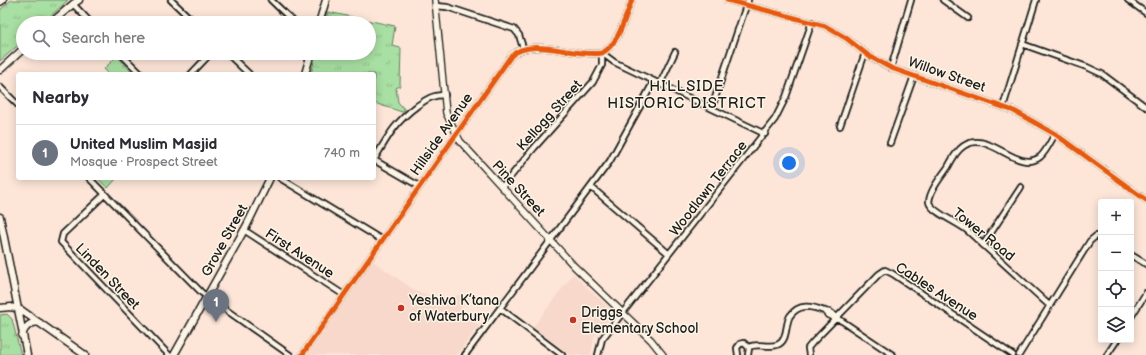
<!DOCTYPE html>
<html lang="en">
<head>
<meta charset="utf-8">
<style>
	:root { --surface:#fff; --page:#f2f2f3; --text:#2b2b33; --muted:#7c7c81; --line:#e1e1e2; --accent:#c8321e }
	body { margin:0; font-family:"Balsamiq Sans",sans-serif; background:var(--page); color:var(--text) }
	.controls { position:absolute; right:12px; bottom:12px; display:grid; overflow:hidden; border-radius:4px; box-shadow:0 2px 10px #0003 }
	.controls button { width:36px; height:36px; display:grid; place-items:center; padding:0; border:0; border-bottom:1px solid var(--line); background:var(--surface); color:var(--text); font:20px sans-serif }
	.you { position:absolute; left:789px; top:163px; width:14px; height:14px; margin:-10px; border:3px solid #fff; border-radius:50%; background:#1a73e8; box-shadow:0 0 0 6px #1a73e833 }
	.badge { display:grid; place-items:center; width:26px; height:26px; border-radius:50%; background:var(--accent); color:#fff; font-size:13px; font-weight:700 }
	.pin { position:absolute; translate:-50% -33px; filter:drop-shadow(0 1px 2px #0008) }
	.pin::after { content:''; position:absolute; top:21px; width:14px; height:12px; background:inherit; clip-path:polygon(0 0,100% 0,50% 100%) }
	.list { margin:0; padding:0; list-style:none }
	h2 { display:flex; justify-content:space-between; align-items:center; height:52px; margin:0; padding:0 16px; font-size:17px }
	h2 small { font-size:13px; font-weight:400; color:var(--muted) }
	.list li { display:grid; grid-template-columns:26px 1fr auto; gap:12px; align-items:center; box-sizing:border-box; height:56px; padding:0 16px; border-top:1px solid var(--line) }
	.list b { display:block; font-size:15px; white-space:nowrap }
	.list p { margin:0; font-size:13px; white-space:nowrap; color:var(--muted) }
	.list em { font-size:13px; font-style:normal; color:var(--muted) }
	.icon { flex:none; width:22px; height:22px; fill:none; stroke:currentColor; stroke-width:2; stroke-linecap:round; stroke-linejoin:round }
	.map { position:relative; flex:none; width:1146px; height:355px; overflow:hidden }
	.search { position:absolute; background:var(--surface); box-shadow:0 2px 10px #0003; left:16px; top:16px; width:360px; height:44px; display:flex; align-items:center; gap:10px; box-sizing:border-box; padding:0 14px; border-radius:22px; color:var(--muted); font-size:15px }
	.panel { position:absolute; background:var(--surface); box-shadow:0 2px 10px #0003; left:16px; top:72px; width:360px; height:108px; border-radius:4px }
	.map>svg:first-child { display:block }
	.built { fill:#f8d8ca }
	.grass { fill:url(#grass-tufts); stroke:#627e5f }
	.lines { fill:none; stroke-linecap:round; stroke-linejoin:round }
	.minor-casing { stroke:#1c1c1c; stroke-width:8 }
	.tertiary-casing { stroke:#1c1c1c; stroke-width:8 }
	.secondary-casing { stroke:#1c1c1c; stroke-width:9 }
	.minor { stroke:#fcf5e5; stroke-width:4.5 }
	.tertiary { stroke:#fcf5e5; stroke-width:5.5 }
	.secondary { stroke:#fcf5e5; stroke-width:6 }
	.cycleway-casing { stroke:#fcf5e5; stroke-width:8 }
	.cycleway { stroke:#e8590c; stroke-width:5 }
	.poi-dot { fill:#c8321e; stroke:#fcf5e5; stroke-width:1.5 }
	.labels { text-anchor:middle; stroke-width:3; stroke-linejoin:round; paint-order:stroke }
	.street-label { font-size:14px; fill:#1c1c1c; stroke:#fcf5e5 }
	.poi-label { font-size:14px; fill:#1c1c1c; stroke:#fcf5e5; text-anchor:start }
	.neighbourhood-label { font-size:15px; letter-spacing:1px; fill:#1c1c1c; stroke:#fcf5e5 }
</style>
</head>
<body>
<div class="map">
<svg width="1146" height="355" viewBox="0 0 1146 355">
	<defs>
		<pattern id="grass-tufts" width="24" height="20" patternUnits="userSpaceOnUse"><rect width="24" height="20" fill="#a8dfa2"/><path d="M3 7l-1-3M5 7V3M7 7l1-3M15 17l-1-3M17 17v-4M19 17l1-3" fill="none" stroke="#90bf8b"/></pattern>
	</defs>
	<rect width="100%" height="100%" fill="#fde6d8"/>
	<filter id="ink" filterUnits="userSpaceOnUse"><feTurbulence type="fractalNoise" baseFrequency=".025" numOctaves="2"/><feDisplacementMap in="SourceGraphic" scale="8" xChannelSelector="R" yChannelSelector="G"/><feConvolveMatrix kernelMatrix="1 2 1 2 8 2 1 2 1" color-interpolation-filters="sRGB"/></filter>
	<g filter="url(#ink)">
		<path class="built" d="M373 261 417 292 434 296 450 297 460 295 468 297 466 303 458 312 479 325 457 355H308Z
			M573 274 614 313 594 337 591 355H570L533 327Z"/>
		<path class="grass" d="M11 0H68L43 23H23V41L0 61V10Z
			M328 12 395 26 392 46 401 48 400 86 396 88 398 102 405 110 402 112 374 103V74H311L316 53H369V23H325Z
			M117 56 132 72 130 74H109L104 69Z
			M97 178H117L108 188Z
			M7 314 12 319 21 355H0V315Z"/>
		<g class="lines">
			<g class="minor-casing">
				<path id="minor" d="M171 0 195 23
					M271 0 295 23
					M943 0 968 18
					M1128 0 1146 13
					M73 4 91 23
					M436 6 447 7 514 29 519 35 523 48
					M1022 44 1087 67 1102 74 1146 107
					M120 53 141 74
					M227 53 249 74
					M602 53 614 62 765 134
					M891 68 911 0
					M191 74 211 53
					M660 84 675 52
					M0 87 18 105
					M712 107 748 0
					M1003 107 1036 0
					M840 126 865 53
					M890 143 914 76
					M374 160C387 138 395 122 417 106 427 99 432 95 445 95
					M374 160 419 186
					M89 178 202 293 290 355
					M280 178 382 240
					M502 187 534 148 593 82 602 65V53
					M591 187 669 254
					M105 194 63 234 61 242 169 355
					M244 230 344 295
					M983 245 1021 187
					M1131 255 1146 264
					M1050 306 968 231C959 223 931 212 929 202 930 190 941 177 948 167 951 161 955 154 960 149 986 124 1016 175 1040 157 1046 152 1051 141 1055 134
					M500 308 562 355
					M825 311 828 315 842 321 893 355
					M1131 317 1146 293
					M749 347C758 342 770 349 779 344 788 339 785 324 790 316 799 303 812 306 824 311 829 312 833 312 836 318
					M302 355 511 56C532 36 574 58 602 53 619 44 625 17 632 0
					M465 355 610 161 654 81
					M598 355 602 339 775 119 786 97 812 22
					M738 355 737 348 740 344 744 343 749 348 748 355
					M809 355 808 348 813 342 879 274 885 270 893 274 1013 355
					M1019 355 1090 241 1096 236 1101 237
					M1107 355 1117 340"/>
			</g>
			<g class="tertiary-casing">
				<path id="tertiary" d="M435 0 446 113 460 141 574 266 651 340 663 355
					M727 0 825 26 846 38 869 56 891 68 1014 111 1055 134 1146 200"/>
			</g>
			<g class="secondary-casing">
				<path id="secondary" d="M0 2 3 0
					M51 23 73 4 79 0
					M319 23 326 0
					M0 70 23 49
					M305 74 311 53
					M0 217 27 355
					M0 308 11 307 21 310 85 355
					M22 336C24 327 31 321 40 323
					M174 355 247 225 270 178"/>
			</g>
			<use href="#minor" class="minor"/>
			<use href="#tertiary" class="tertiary"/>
			<use href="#secondary" class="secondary"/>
			<g class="cycleway-casing">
				<path id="cycleway" d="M727 0 825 26 846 38 869 56 891 68 1014 111 1055 134 1146 200
					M302 355 511 56C532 36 574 58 602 53 619 44 625 17 632 0"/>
			</g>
			<use href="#cycleway" class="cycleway"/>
		</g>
	</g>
	<g class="poi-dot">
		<circle cx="401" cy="308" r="4"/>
		<circle cx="573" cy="320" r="4"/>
	</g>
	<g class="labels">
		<g class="street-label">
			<text transform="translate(947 74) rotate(19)" y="5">Willow Street</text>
			<text transform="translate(549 115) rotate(-48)" y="5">Kellogg Street</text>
			<text transform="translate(441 134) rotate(-55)" y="5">Hillside Avenue</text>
			<text transform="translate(519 188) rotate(47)" y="5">Pine Street</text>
			<text transform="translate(708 188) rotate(-52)" y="5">Woodlawn Terrace</text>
			<text transform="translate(984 234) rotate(39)" y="5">Tower Road</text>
			<text transform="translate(224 240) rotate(-61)" y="5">Grove Street</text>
			<text transform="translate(300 253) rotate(33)" y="5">First Avenue</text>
			<text transform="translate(108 276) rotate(46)" y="5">Linden Street</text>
			<text transform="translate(937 291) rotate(33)" y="5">Cables Avenue</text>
		</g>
		<g class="poi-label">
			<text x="409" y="305">Yeshiva K’tana<tspan x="409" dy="16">of Waterbury</tspan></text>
			<text x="581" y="317">Driggs<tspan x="581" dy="16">Elementary School</tspan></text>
		</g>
		<g class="neighbourhood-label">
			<text x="687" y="91">HILLSIDE<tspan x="687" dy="17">HISTORIC DISTRICT</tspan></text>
		</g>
	</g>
</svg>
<div class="controls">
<button>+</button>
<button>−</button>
<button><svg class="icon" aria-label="locate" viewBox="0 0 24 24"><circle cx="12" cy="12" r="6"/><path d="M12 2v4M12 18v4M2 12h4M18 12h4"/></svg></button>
<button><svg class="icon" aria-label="layers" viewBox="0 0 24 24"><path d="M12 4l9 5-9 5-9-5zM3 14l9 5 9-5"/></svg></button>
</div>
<div class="you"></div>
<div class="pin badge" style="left:216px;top:322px;background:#6b7280">1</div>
<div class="search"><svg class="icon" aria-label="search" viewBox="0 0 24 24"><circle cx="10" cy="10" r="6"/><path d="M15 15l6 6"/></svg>Search here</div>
<section class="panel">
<h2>Nearby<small></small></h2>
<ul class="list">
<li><span class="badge" style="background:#6b7280">1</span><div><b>United Muslim Masjid</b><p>Mosque · Prospect Street</p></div><em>740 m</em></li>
</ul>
</section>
</div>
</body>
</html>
